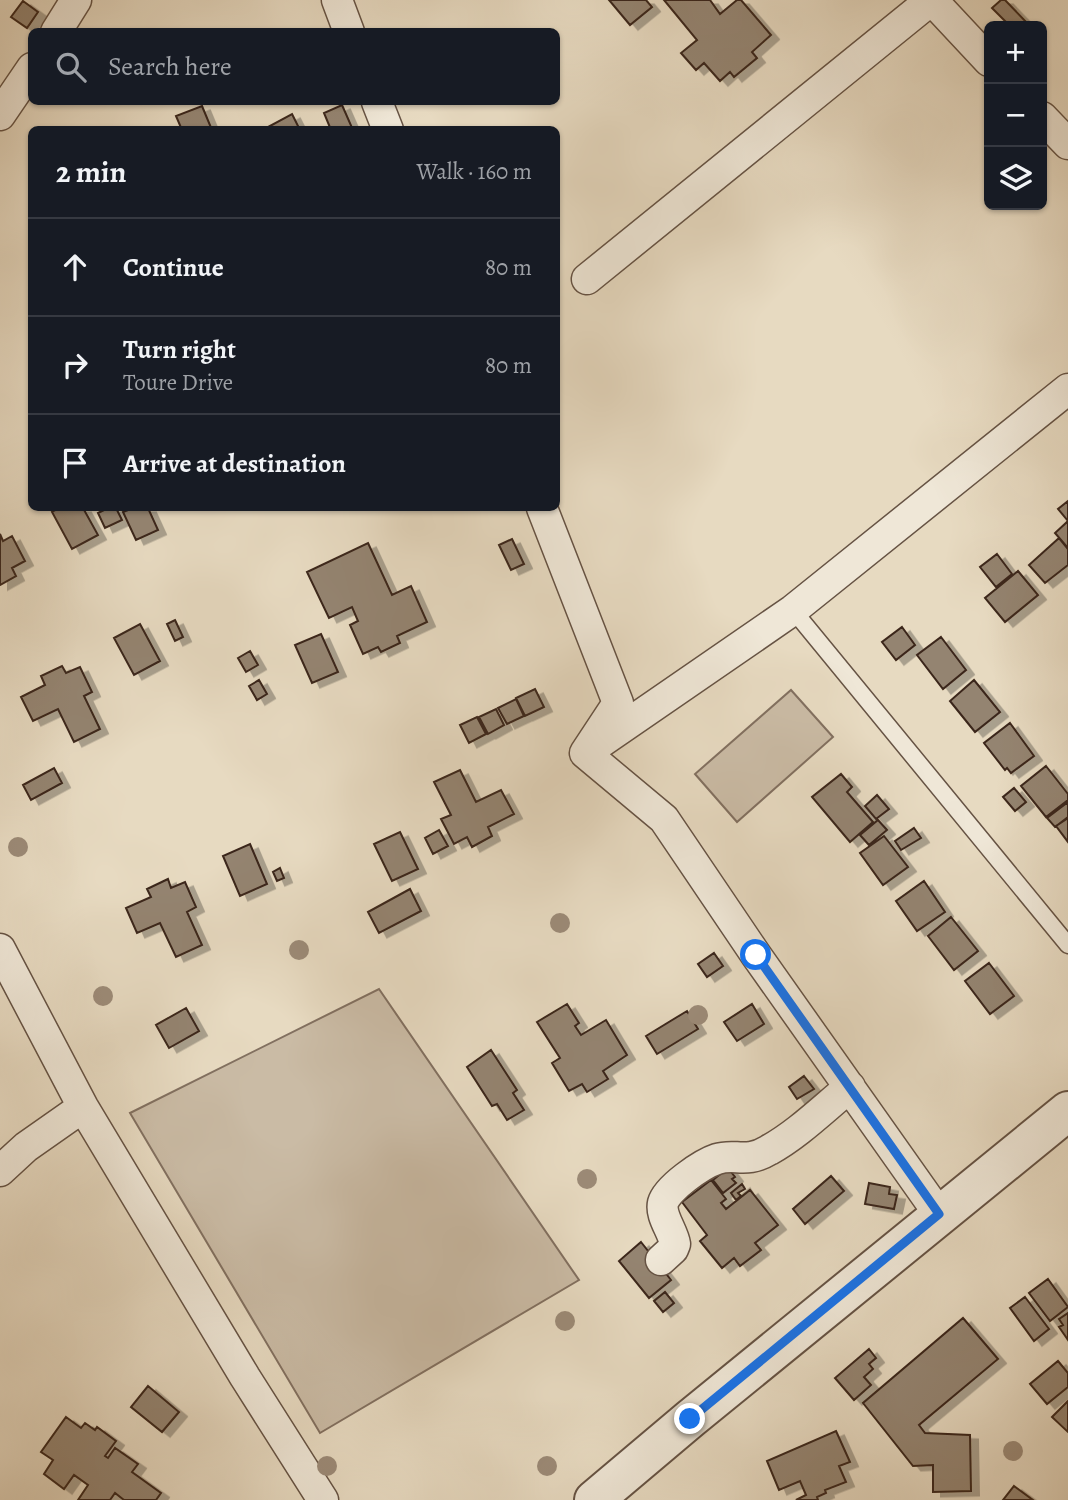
<!DOCTYPE html>
<html lang="en">
<head>
<meta charset="utf-8">
<style>
	:root { --surface:#171b24; --page:#20242c; --text:#f1f3f6; --muted:#9ea1a6; --line:#363941 }
	body { margin:0; font-family:Alegreya,serif; background:var(--page); color:var(--text) }
	.controls { position:absolute; right:21px; top:21px; display:grid; overflow:hidden; border-radius:10px; box-shadow:0 2px 5px #0004 }
	.controls button { width:63px; height:63px; display:grid; place-items:center; padding:0; border:0; border-bottom:2px solid var(--line); background:var(--surface); color:var(--text); font:35px sans-serif }
	.stop { position:absolute; width:21px; height:21px; margin:-16px; border:5px solid #1a73e8; border-radius:50%; background:#fff }
	.stop.end { background:#1a73e8; border-color:#fff; box-shadow:0 2px 7px #0008 }
	.list { margin:0; padding:0; list-style:none }
	h2 { display:flex; justify-content:space-between; align-items:center; height:91px; margin:0; padding:0 28px; font-size:30px }
	h2 small { font-size:23px; font-weight:400; color:var(--muted) }
	.list li { display:grid; grid-template-columns:46px 1fr auto; gap:21px; align-items:center; box-sizing:border-box; height:98px; padding:0 28px; border-top:2px solid var(--line) }
	.list b { display:block; font-size:26px; white-space:nowrap }
	.list p { margin:0; font-size:23px; white-space:nowrap; color:var(--muted) }
	.list em { font-size:23px; font-style:normal; color:var(--muted) }
	.icon { flex:none; width:38px; height:38px; fill:none; stroke:currentColor; stroke-width:2; stroke-linecap:round; stroke-linejoin:round }
	.map { position:relative; flex:none; width:1068px; height:1500px; overflow:hidden }
	.search { position:absolute; background:var(--surface); box-shadow:0 2px 5px #0004; left:28px; top:28px; width:532px; height:77px; display:flex; align-items:center; gap:18px; box-sizing:border-box; padding:0 24px; border-radius:10px; color:var(--muted); font-size:26px }
	.panel { position:absolute; background:var(--surface); box-shadow:0 2px 5px #0004; left:28px; top:126px; width:532px; height:385px; border-radius:10px }
	.map>svg:first-child { display:block }
	.green { fill:#cabba5; stroke:#827060; stroke-width:2 }
	.building { fill:#948471; stroke:#3b261a; stroke-width:2; filter:url(#shadow) }
	.lines { fill:none; stroke-linecap:round; stroke-linejoin:round }
	.service-casing { stroke:#665344; stroke-width:19 }
	.minor-casing { stroke:#665344; stroke-width:33 }
	.tertiary-casing { stroke:#665344; stroke-width:42 }
	.service { stroke:#efe7d7; stroke-width:16 }
	.minor { stroke:#efe7d7; stroke-width:30 }
	.tertiary { stroke:#efe7d7; stroke-width:38 }
	.tree { fill:#9c8b78 }
	.route { stroke:#1a73e8; stroke-width:9 }
</style>
</head>
<body>
<div class="map">
<svg width="1068" height="1500" viewBox="0 0 1068 1500">
	<defs>
		<filter id="shadow"><feDropShadow dx="8" dy="4.5" stdDeviation="0" flood-color="#0004"/></filter>
	</defs>
	<rect width="100%" height="100%" fill="#e7dac1"/>
	<filter id="stains"><feTurbulence type="fractalNoise" baseFrequency=".00286" numOctaves="4"/><feColorMatrix values="0 0 0 0 .2 0 0 0 0 .09 0 0 0 0 .02 0 0 0 .5 -.17"/></filter>
	<radialGradient id="worn" r=".72"><stop offset=".6" stop-color="#630" stop-opacity="0"/><stop offset="1" stop-color="#630" stop-opacity=".3"/></radialGradient>
	<path class="green" d="M791 690 833 737 737 822 695 774Z
		M379 989 579 1280 320 1433 130 1113Z"/>
	<path class="building" d="M609 0H646L652 7 630 25Z
		M664 0H710L720 14 737 0H741L771 35 752 52 757 58 734 77 730 72 720 81 704 63 696 70 681 53 697 40Z
		M1001 0H1005L1030 26H1010L992 8Z
		M23 1 38 12 27 28 11 17Z
		M342 105 353 130H331L324 113Z
		M202 106 212 130H182L176 116Z
		M292 114 300 130H269L268 127Z
		M1068 501V521L1058 509Z
		M59 508H83L98 535 72 549 52 512Z
		M108 508H116L122 520 105 528 98 513Z
		M133 508H148L158 530 136 540 123 512Z
		M1067 522 1068 524V548L1055 533Z
		M0 534 3 541 12 536 25 561 12 568 16 576 0 585Z
		M1059 538 1068 549V565L1045 583 1029 565Z
		M512 539 524 564 511 570 499 545Z
		M368 543 392 595 411 586 427 622 397 636 400 643 381 652 378 647 363 654 350 625 358 621 352 607 329 618 307 572Z
		M997 554 1012 574 996 587 980 567Z
		M1018 571 1038 595 1005 622 985 598Z
		M175 620 183 637 175 641 167 624Z
		M140 624 160 661 134 675 114 638Z
		M902 627 915 645 896 660 882 642Z
		M321 634 338 672 312 683 295 645Z
		M941 637 966 670 943 689 917 655Z
		M250 651 258 665 246 672 238 658Z
		M62 666 66 673 80 667 92 692 84 696 100 729 74 742 58 709 33 721 21 697 45 685 41 676Z
		M259 680 267 694 257 700 249 686Z
		M974 680 1000 712 975 732 950 701Z
		M535 689 544 707 525 716 516 698Z
		M516 699 524 716 507 724 498 708Z
		M496 709 504 725 488 734 479 717Z
		M477 717 486 734 469 743 460 725Z
		M1010 723 1034 756 1011 773 1007 768 1005 770 984 743Z
		M1046 766 1068 794V800L1046 817 1021 786Z
		M54 768 62 783 31 800 23 785Z
		M460 770 476 802 501 790 514 814 488 827 492 836 472 847 467 837 454 844 441 819 451 815 434 782Z
		M841 774 852 787 847 792 873 822 850 842 812 797Z
		M1014 788 1026 802 1015 811 1003 797Z
		M877 795 889 809 876 819 865 806Z
		M1068 802V817L1055 827 1047 818Z
		M1068 818V842L1056 826Z
		M878 820 887 830 869 845 860 835Z
		M914 828 921 838 901 850 895 841Z
		M439 830 448 846 433 854 425 838Z
		M400 832 418 869 392 881 374 844Z
		M884 836 908 867 883 885 860 853Z
		M250 844 267 884 240 896 223 856Z
		M280 868 284 878 277 881 273 872Z
		M168 879 171 888 185 882 196 907 187 912 202 945 176 957 160 923 137 933 126 908 151 897 147 889Z
		M924 881 945 912 917 931 896 901Z
		M410 889 421 911 379 933 368 912Z
		M951 917 978 951 954 970 928 936Z
		M714 953 723 966 707 977 698 964Z
		M989 963 1014 996 990 1014 965 981Z
		M567 1004 579 1023 575 1026 581 1035 606 1020 627 1055 603 1071 608 1079 587 1092 582 1084 569 1091 552 1063 560 1058 537 1022Z
		M752 1004 764 1024 737 1041 724 1022Z
		M186 1008 199 1031 169 1048 156 1025Z
		M687 1011 698 1029 657 1054 646 1036Z
		M491 1050 517 1090 513 1093 524 1110 507 1120 497 1104 492 1106 467 1067Z
		M804 1076 814 1089 797 1099 789 1087Z
		M728 1168 735 1177 732 1179 736 1183 723 1193 713 1180Z
		M831 1176 844 1191 805 1224 793 1209Z
		M711 1180 726 1199 721 1203 726 1209 750 1190 778 1225 755 1243 761 1250 740 1266 734 1258 722 1268 700 1241 707 1235 682 1202Z
		M869 1183 890 1187 889 1194 897 1195 894 1209 865 1204Z
		M742 1184 745 1189 738 1193 741 1196 736 1200 731 1193Z
		M641 1242 671 1280 649 1298 619 1261Z
		M1048 1279 1068 1307 1050 1321 1029 1293Z
		M665 1292 674 1303 663 1312 654 1301Z
		M1025 1297 1049 1329 1034 1341 1010 1308Z
		M1068 1313V1340L1059 1327 1063 1325 1059 1319Z
		M963 1318 998 1359 919 1425 925 1433 970 1435 971 1491 933 1492V1465L913 1466 863 1403Z
		M869 1349 876 1358 869 1364 873 1369 864 1377 871 1385 854 1400 835 1378Z
		M1058 1361 1068 1373V1387L1047 1404 1030 1384Z
		M148 1386 179 1412 162 1432 131 1407Z
		M1068 1401V1432L1052 1417Z
		M66 1417 81 1428 85 1423 95 1430 97 1427 116 1441 105 1456 108 1458 115 1448 138 1464 132 1472 161 1493 156 1500H124L115 1493 110 1500H78L88 1485 74 1475 64 1489 44 1474 53 1460 41 1452Z
		M836 1431 850 1462 839 1466 846 1482 825 1490 826 1493 817 1497 818 1500H796L806 1495 800 1481 779 1490 767 1461Z
		M1014 1486 1033 1500H1003Z"/>
	<g class="lines">
		<g class="service-casing">
			<path id="service" d="M793 610 1068 945"/>
		</g>
		<g class="minor-casing">
			<path id="minor" d="M337 0 349 32
				M932 0 989 61
				M56 32 76 0
				M377 102 388 130
				M0 115 32 68
				M1042 117 1068 144
				M587 279 931 0
				M542 508 618 703 585 753 664 819 756 955 939 1214
				M597 745 793 610 1068 389
				M0 949 83 1107 245 1377 323 1500
				M0 1171 26 1147 83 1107
				M661 1260 673 1249 675 1244C673 1231 660 1216 663 1203 667 1188 702 1164 717 1159 735 1153 746 1164 769 1150 798 1134 824 1108 850 1087"/>
		</g>
		<g class="tertiary-casing">
			<path id="tertiary" d="M594 1500 690 1419 1068 1111"/>
		</g>
		<use href="#service" class="service"/>
		<use href="#minor" class="minor"/>
		<use href="#tertiary" class="tertiary"/>
	</g>
	<g class="tree">
		<circle cx="18" cy="847" r="10"/>
		<circle cx="560" cy="923" r="10"/>
		<circle cx="299" cy="950" r="10"/>
		<circle cx="103" cy="996" r="10"/>
		<circle cx="698" cy="1015" r="10"/>
		<circle cx="587" cy="1179" r="10"/>
		<circle cx="565" cy="1321" r="10"/>
		<circle cx="1013" cy="1451" r="10"/>
		<circle cx="327" cy="1466" r="10"/>
		<circle cx="547" cy="1466" r="10"/>
	</g>
	<g class="lines">
		<path class="route" d="M690 1419 939 1214 756 955"/>
	</g>
	<rect width="100%" height="100%" filter="url(#stains)"/>
	<rect width="100%" height="100%" fill="url(#worn)"/>
</svg>
<div class="controls">
<button>+</button>
<button>−</button>
<button><svg class="icon" aria-label="layers" viewBox="0 0 24 24"><path d="M12 4l9 5-9 5-9-5zM3 14l9 5 9-5"/></svg></button>
</div>
<div class="stop" style="left:756px;top:955px"></div>
<div class="stop end" style="left:690px;top:1419px"></div>
<div class="search"><svg class="icon" aria-label="search" viewBox="0 0 24 24"><circle cx="10" cy="10" r="6"/><path d="M15 15l6 6"/></svg>Search here</div>
<section class="panel">
<h2>2 min<small>Walk · 160 m</small></h2>
<ul class="list">
<li><svg class="icon" aria-label="ahead" viewBox="0 0 24 24"><path d="M12 20V5M6 11l6-6 6 6"/></svg><div><b>Continue</b></div><em>80 m</em></li>
<li><svg class="icon" aria-label="right" viewBox="0 0 24 24"><path d="M7 20v-9h11M14 6l5 5-5 5"/></svg><div><b>Turn right</b><p>Toure Drive</p></div><em>80 m</em></li>
<li><svg class="icon" aria-label="arrive" viewBox="0 0 24 24"><path d="M6 21V4h12l-3 4 3 4H6"/></svg><div><b>Arrive at destination</b></div></li>
</ul>
</section>
</div>
</body>
</html>
